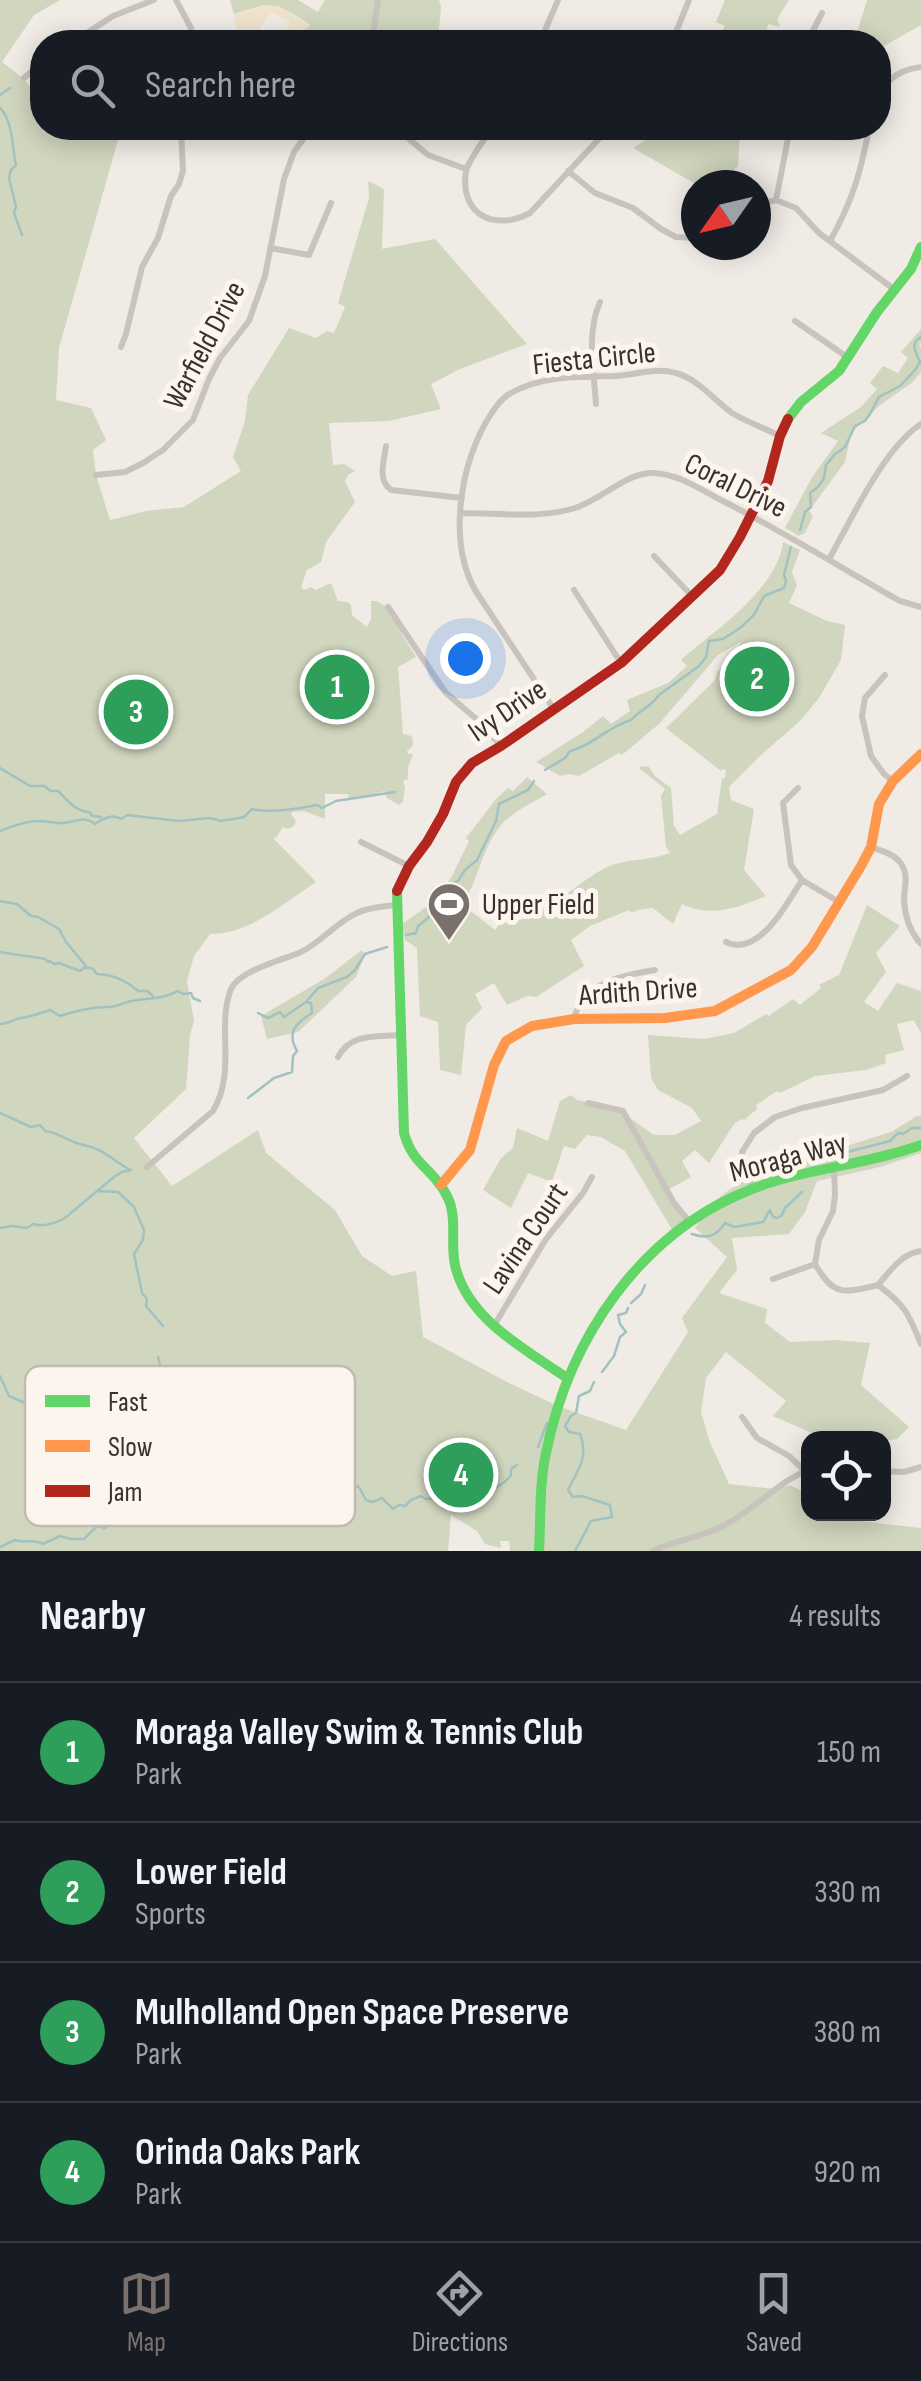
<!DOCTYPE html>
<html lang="en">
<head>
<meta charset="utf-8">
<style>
	:root { --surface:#171b24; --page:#20242c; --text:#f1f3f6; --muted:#9ea1a6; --line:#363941; --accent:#7a716c }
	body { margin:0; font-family:"Sofia Sans Condensed",sans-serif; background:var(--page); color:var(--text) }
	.controls { position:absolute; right:30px; bottom:30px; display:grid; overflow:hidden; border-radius:20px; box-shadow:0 5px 25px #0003 }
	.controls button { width:90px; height:90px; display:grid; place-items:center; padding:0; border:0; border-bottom:2px solid var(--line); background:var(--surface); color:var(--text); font:50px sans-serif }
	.compass { position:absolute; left:681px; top:170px; width:90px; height:90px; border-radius:50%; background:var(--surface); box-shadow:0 5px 25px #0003; rotate:236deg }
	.you { position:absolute; left:465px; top:658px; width:35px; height:35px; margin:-25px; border:8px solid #fff; border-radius:50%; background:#1a73e8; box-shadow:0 0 0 15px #1a73e833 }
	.badge { display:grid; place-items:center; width:65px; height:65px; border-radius:50%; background:var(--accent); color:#fff; font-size:32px; font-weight:700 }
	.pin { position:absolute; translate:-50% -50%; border:5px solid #fff; box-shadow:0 2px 10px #0006 }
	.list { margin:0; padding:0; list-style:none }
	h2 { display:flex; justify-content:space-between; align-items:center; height:130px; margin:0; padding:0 40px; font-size:42px }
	h2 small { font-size:32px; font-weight:400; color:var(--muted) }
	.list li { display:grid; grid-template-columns:65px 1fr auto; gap:30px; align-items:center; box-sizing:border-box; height:140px; padding:0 40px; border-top:2px solid var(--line) }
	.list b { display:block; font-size:38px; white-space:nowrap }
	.list p { margin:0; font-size:32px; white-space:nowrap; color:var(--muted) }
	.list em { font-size:32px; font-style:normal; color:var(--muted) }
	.icon { flex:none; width:55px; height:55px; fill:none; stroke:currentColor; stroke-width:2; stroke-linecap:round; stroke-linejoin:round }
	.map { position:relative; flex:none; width:921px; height:1551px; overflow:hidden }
	.search { position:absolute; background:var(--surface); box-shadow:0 5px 25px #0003; left:30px; right:30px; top:30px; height:110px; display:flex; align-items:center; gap:25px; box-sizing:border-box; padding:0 35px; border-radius:40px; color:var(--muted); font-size:38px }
	.sheet { height:690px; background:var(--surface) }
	nav { display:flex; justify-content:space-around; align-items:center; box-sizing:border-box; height:140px; border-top:2px solid var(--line); background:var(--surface); font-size:28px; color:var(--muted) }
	nav a { display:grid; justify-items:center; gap:5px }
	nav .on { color:var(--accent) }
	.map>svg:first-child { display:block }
	.green { fill:#d1d6bf }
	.sand { fill:#efe3cc }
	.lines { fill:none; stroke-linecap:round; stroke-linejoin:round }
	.stream { stroke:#a1c2c1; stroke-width:2.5 }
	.street { stroke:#c9c3be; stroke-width:6 }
	.fast { stroke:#63d668; stroke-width:10 }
	.slow { stroke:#ff974d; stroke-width:10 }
	.jam { stroke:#b3261e; stroke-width:10 }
	.labels { text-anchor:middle; stroke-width:10; stroke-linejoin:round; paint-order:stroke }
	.street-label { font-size:30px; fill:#3b302b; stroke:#fbf5ee }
	.poi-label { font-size:30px; fill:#3b302b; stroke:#fbf5ee; text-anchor:start }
	.key { fill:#fbf5ee; stroke:#c1bab4; stroke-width:2.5 }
	.key-label { font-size:28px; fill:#3b302b }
</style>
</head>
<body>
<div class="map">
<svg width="921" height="1551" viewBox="0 0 921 1551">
	<rect width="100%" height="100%" fill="#f0ebe5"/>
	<path class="green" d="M0 0H60L34 15 2 62C28 81 42 93 42 128H94L120 133 59 348 56 400 91 408 106 440 93 450 96 475 110 520 146 511 184 507 241 471 233 457 245 421 248 395 289 328 316 338 327 331 334 333 345 307 338 303 369 198 368 181 384 189 382 249 435 239 527 344 460 369 431 384 441 409 389 421 329 423 333 465 344 464 355 471 348 475 345 481 355 502 326 542 321 562 307 570 301 587 304 590 311 587 316 590 331 583 338 601 347 602 351 605 352 615 367 627 371 619V601H376L388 607 405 629 401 633 416 657 398 667 403 734 412 736 413 745 407 751 408 754H413L408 768V779L403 781 405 787 403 802 399 805 387 798 384 791 372 796 349 799 348 794H325V819L304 811 292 812 291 814 296 821 294 826 288 829 283 827 276 838H273L316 882C284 903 250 934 210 934L194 956 187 981 194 1021 190 1035 186 1089 134 1138 172 1186 258 1130 266 1153 335 1210 362 1256 392 1276 416 1271 423 1337 507 1382 558 1406 626 1430 688 1332 682 1318 727 1257 695 1228C700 1221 704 1214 709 1208 734 1177 793 1159 830 1148L834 1150 891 1132 917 1116H921V1153L880 1167 817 1181 805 1212 789 1234 732 1238 737 1270 719 1293 767 1309 765 1323 790 1342 836 1340 870 1343 861 1385 909 1427 897 1439 884 1441V1438H823L773 1416 786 1401 726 1352 706 1378 701 1412 709 1440 729 1484 776 1489 790 1485 808 1494V1514H835L842 1519 921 1528V1551H510L509 1541H500L501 1548 485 1544 477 1531 451 1515 448 1551H0Z
		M230 0H298L318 12 325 0H439L441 6 438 40 436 42H392L391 40 386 42H285L310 25C279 3 270 2 234 14Z
		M725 0H789L777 19 780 27 768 24 765 42H716L725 26 716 22Z
		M867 0H921V25L879 49 878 42H854Z
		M665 128H740L738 166 732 171 729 170 711 185H697L633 148Z
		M921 329V343L919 344 921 348V372L913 382 880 405 851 433 845 462 809 511 813 516 805 533 799 536 785 528 811 479 838 441 821 433 861 407 877 389 870 383 883 366 898 373 908 358 901 352Z
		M783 542 800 550 792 572 797 585 789 603 827 621 845 625 841 660 819 698 800 721 760 756 729 787 731 800 754 809 744 870 766 896C738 908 711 918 682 904L673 924 653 908 637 910 632 913 629 910 590 926 571 940 584 966 536 997 527 996 507 1005 494 983 475 994 482 1008 466 1025 461 1075 440 1070 438 1022 420 1016 417 948 405 940 402 924 429 905 451 878 469 841 466 838 496 799 508 788 513 791 527 777 547 794C532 803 512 812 501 825 482 848 478 880 463 905L495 930 501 922C537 926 576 882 607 867 627 858 650 861 670 853L666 847 661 796 665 789 639 768 641 766 649 767 655 776 671 788 674 826 680 835 717 814 722 778H725L726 770 723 769 721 771 666 728 715 680 717 672 726 664 725 660 732 658 742 641 718 655 659 724 622 755 619 753 579 776 569 774 560 776 536 762 583 732 603 716 611 724 630 711 627 700 668 683 687 666 681 660C716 629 777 590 783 542Z
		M867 905 900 926 876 953 886 972 864 1002 878 1011 897 983 921 991V1033L914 1020 897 1024 904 1050 885 1055 886 1063 866 1070 815 1076 780 1093 777 1091 756 1105 757 1109 744 1120 741 1119 734 1124 709 1163 695 1150 682 1161 691 1177 666 1191 688 1220 677 1238 625 1151 601 1137 587 1135 575 1149 564 1146 552 1182 528 1173 511 1208 483 1190 501 1158 513 1148 517 1128 548 1141 560 1101 571 1095 577 1100 616 1108 654 1135H675L701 1121 692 1108 658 1090 651 1078 648 1035 704 1039 734 1033 766 1014 769 1016 793 999 800 1005 821 988 819 985 839 975Z
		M362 950 365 955 356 977 298 1032 267 1039 261 1016 324 979Z"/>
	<path class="sand" d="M263 5 279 6 310 26 285 42H265L271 32 288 28 290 22 271 12 262 24 256 42H239L234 14Z"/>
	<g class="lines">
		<path class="stream" d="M0 95 10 88
			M0 108C13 121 12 147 16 165L11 170 9 178 16 207 14 213 22 235
			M800 530 805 512 811 507 810 493 819 486 824 478 826 465 835 454 845 447 855 426 865 421 870 414 879 397 900 386 915 370 920 362C916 352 909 343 921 337
			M0 768 30 786H44L51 791H58C66 799 76 812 89 812L93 816 101 817
			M545 770 565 758 570 751C590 747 609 726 631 720 641 709 652 706 659 695L699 666 706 657 709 641 723 639 740 628 754 615 764 596 784 588 786 581 784 575 791 547
			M0 831C12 826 25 821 39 821 47 821 56 824 64 823 77 822 83 815 95 824 102 819 112 813 121 819L127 815 179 821 210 818 221 821 244 817 252 809C269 813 299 809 317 805L322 808 336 801 395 792
			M0 901 17 904 31 916 38 917 59 929 66 942 86 966
			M406 935 416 933 418 926C434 914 443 904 450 885L458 881 465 870 477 860 496 821 499 804 528 790 534 781
			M0 952C16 955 29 956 45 959L48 962 50 961 54 964 59 963 80 971 84 968H92L97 974C114 975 126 980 138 991H147L153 996
			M258 1013 268 1018 280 1012 284 1017 306 1002 318 988 347 977 355 970 365 954 387 947
			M0 1024C9 1024 13 1019 21 1018 33 1016 38 1014 50 1010L60 1016C75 1011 93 1007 108 1007 117 1007 124 1002 132 1001 149 998 164 999 178 991L183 994 191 993 193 998 200 1001
			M248 1098 274 1078 292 1072 293 1056 297 1051C286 1032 296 1023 312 1013L311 1003 306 1002
			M0 1113 31 1127 40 1125 45 1131C55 1132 60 1136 69 1140 77 1144 85 1145 94 1148 106 1152 117 1163 130 1170
			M813 1170 814 1165 820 1159 890 1141 898 1133 903 1134 912 1128H921
			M97 1191 118 1192 134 1207 144 1230 143 1240 134 1254 142 1293 147 1299 146 1306 163 1326
			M0 1228 12 1226 27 1228 33 1224C45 1228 64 1221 72 1212L114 1177 122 1172 131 1170
			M692 1234C707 1239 716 1237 725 1223L734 1227 763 1222 770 1210 773 1217 777 1218 782 1215 785 1208 802 1192
			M631 1303 641 1294 645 1285
			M158 1357 163 1376 172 1375 196 1389 202 1405C214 1413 225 1419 234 1430 239 1437 239 1447 241 1455 244 1464 249 1469 249 1479L244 1483 249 1489
			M602 1372 614 1356 620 1337 626 1332 620 1324 618 1315 626 1313 628 1308
			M0 1376 9 1396 23 1402 34 1415 57 1422 65 1432 80 1435C88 1444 97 1446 108 1450 113 1452 145 1474 149 1479 153 1483 156 1487 161 1490
			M538 1447 547 1423
			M298 1488 307 1504
			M0 1547 15 1540C24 1544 34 1538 43 1544L60 1536 71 1539H84L97 1526 105 1528C114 1523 118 1514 125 1508L134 1510C154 1498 151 1491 178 1492L186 1485 200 1484 204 1488C214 1486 225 1486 236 1486L245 1492 256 1491 275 1500 308 1504 324 1511 328 1487C332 1487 356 1486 359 1487L366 1500 373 1502 382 1498 393 1509 399 1505 405 1506 411 1500 421 1496 426 1499 449 1497 454 1501 463 1496 468 1501H478L507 1480 511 1475V1469L517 1465
			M575 1551 591 1521 612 1517 610 1505 582 1496 573 1497 568 1490C578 1470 589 1457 580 1434L569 1432 565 1426 571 1416 576 1413 579 1396 590 1391 594 1382"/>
		<path class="street" d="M176 0 191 28 193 42
			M73 42 113 16 154 0
			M372 42 378 0
			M540 42 558 0
			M672 42 689 0
			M807 42 822 13
			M24 78 42 62
			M878 94C888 78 903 69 921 67
			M396 128 428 155 466 169
			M492 128C484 140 473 154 467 168 464 176 465 184 466 192 474 224 505 226 530 213L609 128
			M568 171 595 193 633 208 661 229 676 237 696 238
			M776 200 790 128
			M756 205 776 200 796 208 819 233 895 290
			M830 241C852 202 861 172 869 128
			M270 248 309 255 331 203
			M795 321 847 357
			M121 347 126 334 142 267 158 238 171 196 179 184 183 171 181 128
			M596 404C594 371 586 333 600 302
			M386 446C384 462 377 479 391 490L462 498
			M96 475 125 472 143 463 163 450 193 420 209 379 220 358 249 321 265 276 284 179 294 152 311 128
			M461 513C498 513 540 519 575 508 601 500 623 475 650 473 675 472 700 489 721 500 782 531 840 567 900 601L921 607
			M654 556 692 596
			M829 559C852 519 883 449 921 424
			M574 590 621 663
			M388 607 446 693 480 722 501 746
			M885 675 865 698 862 716 871 756 884 774 893 781
			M553 708 475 590C448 541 460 469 486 422 493 411 500 399 511 393 542 375 581 377 615 376 635 375 656 367 676 373 698 379 714 400 732 413 747 422 764 428 780 436
			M798 788 783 803 791 865 802 880 839 902
			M361 842 409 866
			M871 847C881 851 892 853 899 861 910 873 904 887 904 900 905 917 910 932 921 944
			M726 942C759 958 787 903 802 880
			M574 1019C582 983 623 975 655 970
			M338 1057C351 1033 375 1037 400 1035
			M588 1103 623 1111 674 1203 688 1220
			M147 1167 213 1111C237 1071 216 1027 231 989 239 971 281 960 299 953 321 943 335 923 357 913 368 907 382 907 395 905
			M834 1169 835 1195 833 1211 819 1240 815 1264C834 1297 844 1293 878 1285 906 1306 908 1313 921 1344
			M752 1189 742 1152 754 1133 775 1117 802 1108 883 1090 907 1076
			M773 1279 815 1264
			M878 1285C891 1270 901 1254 921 1251
			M495 1324 546 1239 583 1193 592 1177
			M742 1417 757 1438 789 1456 805 1471
			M884 1471 904 1472 921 1467
			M653 1551C675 1540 699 1538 721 1527 752 1512 776 1483 808 1470"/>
		<path class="fast" d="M788 419 801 402 839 371 877 312 911 269 921 247
			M397 891 404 1133C413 1166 434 1169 447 1196 458 1217 450 1242 455 1265 467 1319 525 1349 567 1378
			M539 1551C541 1518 539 1485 546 1453 569 1338 641 1232 752 1189 806 1168 866 1165 921 1145"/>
		<path class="slow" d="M441 1185 470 1150 494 1065 506 1041 532 1026 574 1019 665 1018 715 1011 791 970 812 947 861 866 871 847 879 804 893 781 921 754"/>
		<path class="jam" d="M397 891 409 866 427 842 443 814 456 782 472 763 501 746 621 663 720 570 740 537 768 481 780 436 788 419"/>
	</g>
	<defs>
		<g id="stadium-pin" transform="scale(2.25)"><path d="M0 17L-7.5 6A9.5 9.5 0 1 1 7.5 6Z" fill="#7a716c" stroke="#fbf5ee"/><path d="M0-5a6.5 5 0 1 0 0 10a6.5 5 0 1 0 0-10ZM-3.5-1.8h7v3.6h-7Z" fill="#fff"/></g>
	</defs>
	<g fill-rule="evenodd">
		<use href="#stadium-pin" x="449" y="904"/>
	</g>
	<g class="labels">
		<g class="street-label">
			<text transform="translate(204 345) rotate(-62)" y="10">Warfield Drive</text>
			<text transform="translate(594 358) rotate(-6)" y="10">Fiesta Circle</text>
			<text transform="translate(736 485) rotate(26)" y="10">Coral Drive</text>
			<text transform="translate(507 710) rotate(-34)" y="10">Ivy Drive</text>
			<text transform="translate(638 991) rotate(-4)" y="10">Ardith Drive</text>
			<text transform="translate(788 1157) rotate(-15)" y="10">Moraga Way</text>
			<text transform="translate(525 1238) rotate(-56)" y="10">Lavina Court</text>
		</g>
		<g class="poi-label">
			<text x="482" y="914">Upper Field</text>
		</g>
	</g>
	<rect x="25" y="1366" width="330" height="160" rx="15" class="key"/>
	<rect x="45" y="1395" width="45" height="12" fill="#63d668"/>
	<rect x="45" y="1440" width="45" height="12" fill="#ff974d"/>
	<rect x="45" y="1485" width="45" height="12" fill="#b3261e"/>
	<g class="key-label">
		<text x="108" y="1411">Fast</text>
		<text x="108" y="1456">Slow</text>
		<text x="108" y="1501">Jam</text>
	</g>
</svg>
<div class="controls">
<button><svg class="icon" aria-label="locate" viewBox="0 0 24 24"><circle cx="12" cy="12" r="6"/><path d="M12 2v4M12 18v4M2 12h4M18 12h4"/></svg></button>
</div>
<svg class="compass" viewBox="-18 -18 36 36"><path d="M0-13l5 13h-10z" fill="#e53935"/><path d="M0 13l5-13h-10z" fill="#9ea1a6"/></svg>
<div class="you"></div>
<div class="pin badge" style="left:337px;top:687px;background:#2e9e5b">1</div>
<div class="pin badge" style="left:757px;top:679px;background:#2e9e5b">2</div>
<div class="pin badge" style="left:136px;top:712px;background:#2e9e5b">3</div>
<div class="pin badge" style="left:461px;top:1475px;background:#2e9e5b">4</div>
<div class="search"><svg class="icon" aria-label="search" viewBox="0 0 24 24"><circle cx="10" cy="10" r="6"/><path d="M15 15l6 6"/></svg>Search here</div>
</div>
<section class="sheet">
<h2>Nearby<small>4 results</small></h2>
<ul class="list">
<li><span class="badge" style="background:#2e9e5b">1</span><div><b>Moraga Valley Swim &amp; Tennis Club</b><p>Park</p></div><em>150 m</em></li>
<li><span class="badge" style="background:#2e9e5b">2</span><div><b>Lower Field</b><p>Sports</p></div><em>330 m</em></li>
<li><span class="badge" style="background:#2e9e5b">3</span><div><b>Mulholland Open Space Preserve</b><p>Park</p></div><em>380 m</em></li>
<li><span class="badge" style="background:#2e9e5b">4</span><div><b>Orinda Oaks Park</b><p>Park</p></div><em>920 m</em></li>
</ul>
</section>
<nav>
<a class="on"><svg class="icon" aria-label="map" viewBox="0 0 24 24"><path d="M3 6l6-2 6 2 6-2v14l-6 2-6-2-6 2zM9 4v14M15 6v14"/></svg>Map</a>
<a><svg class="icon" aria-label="directions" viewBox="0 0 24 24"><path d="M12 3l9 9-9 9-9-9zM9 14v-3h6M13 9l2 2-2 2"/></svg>Directions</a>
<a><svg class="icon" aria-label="saved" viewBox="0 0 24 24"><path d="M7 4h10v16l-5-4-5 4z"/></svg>Saved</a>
</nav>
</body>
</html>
